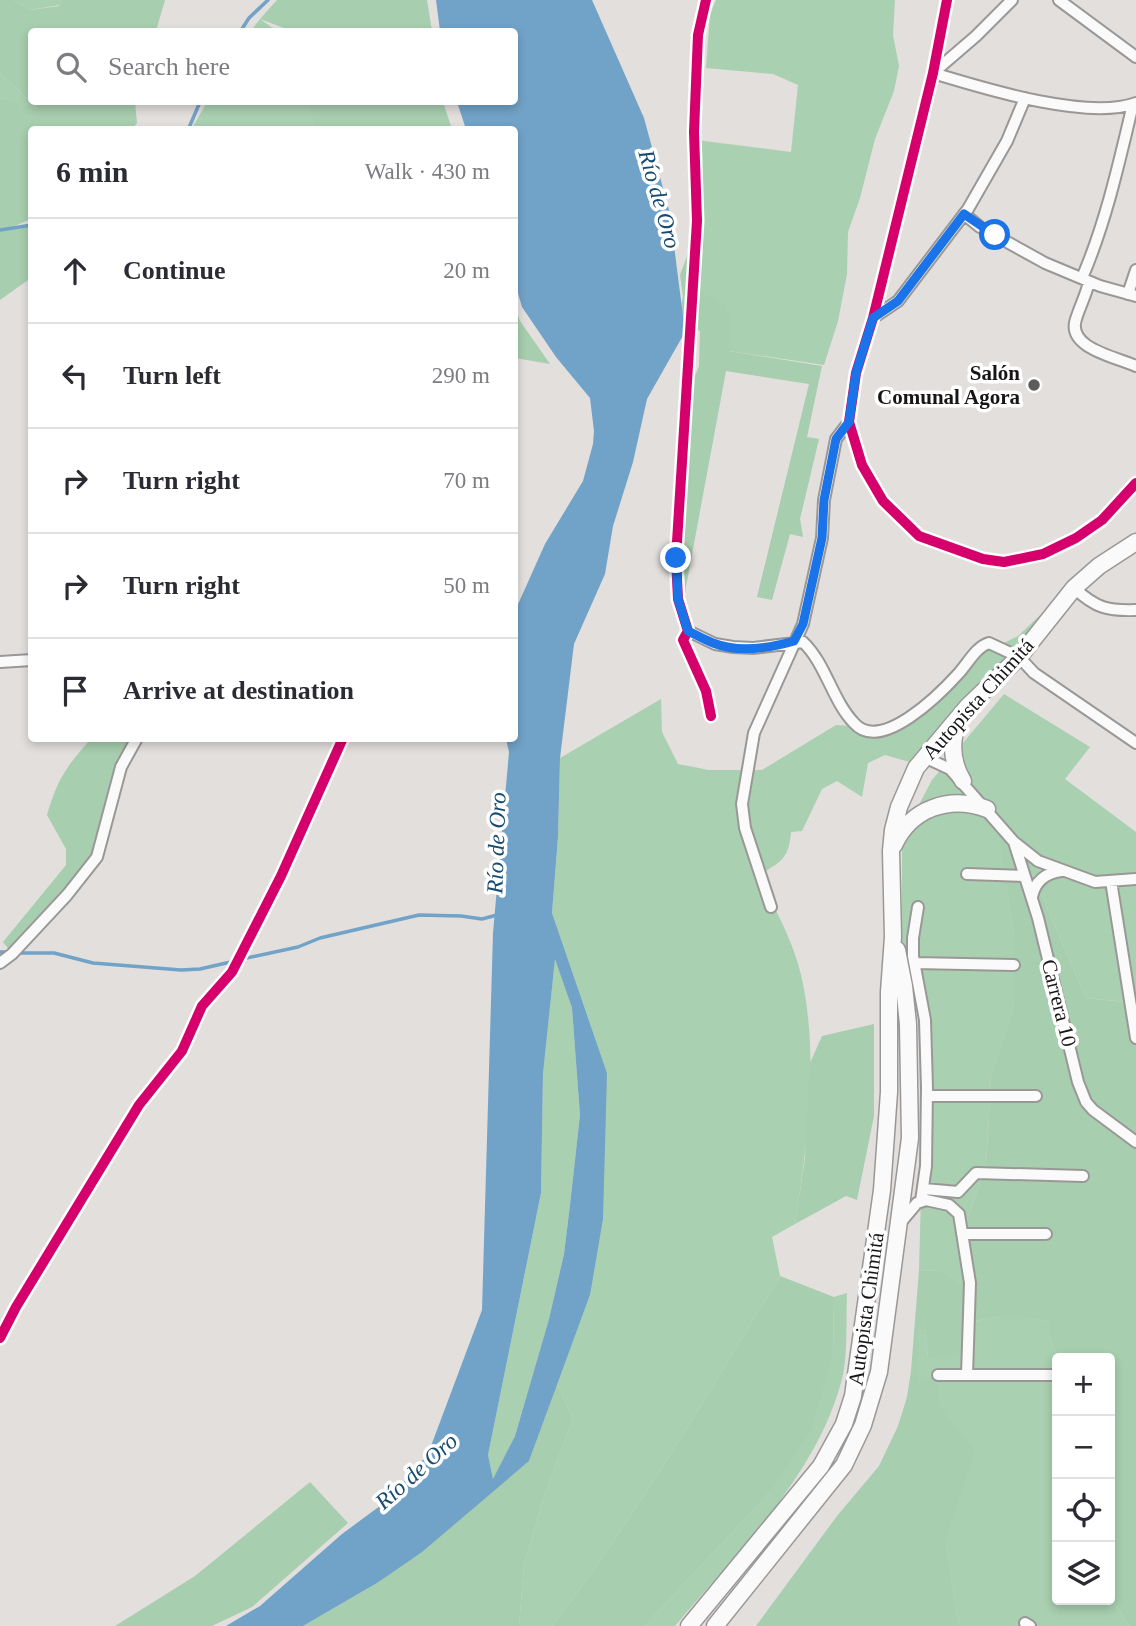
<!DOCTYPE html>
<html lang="en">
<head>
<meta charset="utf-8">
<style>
	:root { --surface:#fff; --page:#f2f2f3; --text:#2b2b33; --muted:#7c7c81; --line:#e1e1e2 }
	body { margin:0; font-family:Georgia,serif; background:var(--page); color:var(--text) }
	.controls { position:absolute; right:21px; bottom:21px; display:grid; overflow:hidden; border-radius:7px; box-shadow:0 4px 10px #0003 }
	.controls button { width:63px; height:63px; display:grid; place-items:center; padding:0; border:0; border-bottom:2px solid var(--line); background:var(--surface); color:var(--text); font:35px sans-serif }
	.stop { position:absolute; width:21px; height:21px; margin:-16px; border:5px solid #1a73e8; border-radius:50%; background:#fff }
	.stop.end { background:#1a73e8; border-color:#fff; box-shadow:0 2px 7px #0008 }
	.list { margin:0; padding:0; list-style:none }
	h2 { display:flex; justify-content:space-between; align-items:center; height:91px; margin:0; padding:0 28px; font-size:30px }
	h2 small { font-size:23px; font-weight:400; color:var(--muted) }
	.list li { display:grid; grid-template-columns:46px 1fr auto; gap:21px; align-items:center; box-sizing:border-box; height:105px; padding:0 28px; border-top:2px solid var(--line) }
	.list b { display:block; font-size:26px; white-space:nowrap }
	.list em { font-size:23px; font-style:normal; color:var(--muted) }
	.icon { flex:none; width:38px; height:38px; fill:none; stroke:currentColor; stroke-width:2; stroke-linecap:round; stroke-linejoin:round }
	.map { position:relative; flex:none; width:1136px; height:1626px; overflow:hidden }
	.search { position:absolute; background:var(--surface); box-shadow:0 4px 10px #0003; left:28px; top:28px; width:490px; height:77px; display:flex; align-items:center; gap:18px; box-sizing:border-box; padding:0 24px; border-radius:7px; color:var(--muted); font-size:26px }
	.panel { position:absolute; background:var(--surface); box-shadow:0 4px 10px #0003; left:28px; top:126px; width:490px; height:616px; border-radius:7px }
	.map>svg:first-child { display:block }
	.green { fill:#a9d0b0 }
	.forest { fill:#a7ceae }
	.water { fill:#71a2c7; fill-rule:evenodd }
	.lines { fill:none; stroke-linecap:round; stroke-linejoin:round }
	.stream { stroke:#71a2c7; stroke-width:3.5 }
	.minor-casing { stroke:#9a9897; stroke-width:14 }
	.highway-casing { stroke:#9a9897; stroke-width:19 }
	.minor { stroke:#fbfafa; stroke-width:10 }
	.highway { stroke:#fbfafa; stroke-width:16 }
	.cycleway-casing { stroke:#fff; stroke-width:15 }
	.cycleway { stroke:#d6006c; stroke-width:10 }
	.route { stroke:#1a73e8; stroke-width:9 }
	.poi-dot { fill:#5e5c5b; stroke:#fff; stroke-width:2.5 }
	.labels { text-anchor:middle; stroke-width:7; stroke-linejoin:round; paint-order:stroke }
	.poi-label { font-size:21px; font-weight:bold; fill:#171515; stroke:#fff; text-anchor:end }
	.street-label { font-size:21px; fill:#171515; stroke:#fff }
	.water-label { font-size:23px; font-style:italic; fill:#164c71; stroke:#fff }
</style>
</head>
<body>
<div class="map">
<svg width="1136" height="1626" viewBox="0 0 1136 1626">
	<rect width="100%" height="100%" fill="#e2dfdd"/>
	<path class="green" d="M14 0H62L60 5 30 10Z
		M716 0H895L893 35 899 66 894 91 875 139 860 198 848 232 847 274 838 321 824 365 729 351 695 289 696 140 791 152 798 85 773 74 706 68 710 15Z
		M260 19 277 31 292 32H250Z
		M0 73 39 110 0 98Z
		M207 102H311L318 130H191Z
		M1069 588 1017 656 913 763 885 755 868 763 862 797 837 781 822 789 802 831 791 832C789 860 779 863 757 876 777 911 797 948 804 989 818 1066 807 1148 795 1224L772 1237 780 1276C707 1395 637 1516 552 1626H519L524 1564 545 1494 573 1419 557 1384 590 1295 607 1073 552 913 558 837 560 758 661 699 662 732 678 764 709 770H762L836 725 852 726 869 736H883L896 730 955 672 976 657 1018 636Z
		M1004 694 1090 747 1065 779 1136 832V990L1126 1002 1086 998 1041 894 996 814 1014 936V1005L991 1079 986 1165 960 1241 964 1286 941 1271 919 1270 922 1159 921 1022 902 941V837L932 780Z
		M555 958 572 1008 580 1115 570 1205 564 1254 549 1319 515 1436 493 1480 488 1455 541 1193 543 1074Z
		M847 1293C846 1316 848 1357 842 1379 817 1475 738 1551 675 1626H645L769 1493 833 1352 834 1297Z
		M1019 1315 1049 1322V1335L1058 1358 1057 1600H1110V1595L1129 1626H959L918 1382V1329L925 1331 928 1358C964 1324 968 1318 1019 1315Z"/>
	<path class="forest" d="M0 0H14L30 10 59 6 62 0H165L156 31 32 32V102H135L137 123 132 129 32 130 31 219 12 227 31 225V278L0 300V98L38 109 0 73Z
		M277 0H427L432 31H292L260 19Z
		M309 102H443L452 129H316Z
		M699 224 702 259 695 289 724 304 729 315V351L822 366 807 437 819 439 800 519 803 537 790 534 772 600 757 597 809 384 726 371 678 630 693 381 699 366 700 331 678 321 683 296 680 275Z
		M514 304 520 321 550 364 515 358Z
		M91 739H135L95 853 65 892 10 951 3 942 66 865V849L47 815C58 778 66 767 91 739Z
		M995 811 1041 894 1086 998 1125 1002 1136 990V1626H1129L1110 1595V1358H1058L1049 1335V1322C1016 1314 996 1314 964 1325L968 1354 928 1358 925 1331 918 1329V1381L928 1378 939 1385V1406L975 1451 945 1541 959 1626H756L837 1516 879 1466 898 1426 907 1397 911 1371 919 1270 941 1271 963 1285 960 1241 986 1165 991 1078 1014 1005V936Z
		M874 1024V1116L857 1200 846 1196 795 1224 805 1158 810 1063 822 1036Z
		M780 1276 834 1297 833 1352 812 1428 769 1493 645 1626H552C637 1516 707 1395 780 1276Z
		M557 1384 573 1419 545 1494 524 1564 519 1626H303L377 1583 529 1461Z
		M310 1482 348 1523 252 1607 212 1626H115L195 1576Z"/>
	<path class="water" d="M436 0H592L644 118 670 214 685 332 647 399 633 462 613 526 605 574 574 644 560 758 558 837 552 913 607 1073 603 1219 590 1295 529 1461 422 1552 377 1583 303 1626H226L260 1606 342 1534 388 1500 428 1454 482 1310 493 933 509 752 506 739 514 738 515 611 545 544 583 481 593 444 594 431 590 398 556 357 522 307 515 283 514 130 466 129 457 102H514V32L440 31ZM555 959 572 1008 580 1115 570 1205 564 1254 549 1319 515 1436 493 1479 488 1455 541 1193 543 1074Z"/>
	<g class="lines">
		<path class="stream" d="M240 32 249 18 268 0
			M188 130 200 102
			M0 230 32 225
			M0 952H11
			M18 953H54L93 963 181 970 200 969 235 961
			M242 959 298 947 320 938 419 915 461 916 482 919 497 915"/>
		<g class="minor-casing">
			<path id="minor" d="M706 0 698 35 694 132 697 221 676 558 678 599 688 631 683 640 706 691 711 716
				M947 0 933 73 873 318 856 373 849 422 862 465 883 501 919 536 983 559 1004 562 1043 554 1076 538 1102 520 1136 483
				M1059 0 1136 57
				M933 73C983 88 1087 121 1136 103
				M933 73 976 36 1012 0
				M964 214 980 227 1045 263 1100 286 1136 296
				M1082 278C1106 222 1119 163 1133 104
				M1089 282C1086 295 1080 306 1076 319 1066 348 1116 357 1136 366
				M1128 294 1136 270
				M873 318 898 301 968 209 1007 141 1025 98
				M1074 588C1096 608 1107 611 1136 610
				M688 631 715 644 733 647 753 648 803 642C826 664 832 700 854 723 881 754 941 693 959 673 968 663 976 647 989 643L1019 657 1034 673 1136 743
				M0 662 32 660
				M924 757 950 769 1014 842 1038 861 1095 882 1136 879
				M1014 842 1038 918 1078 1082 1086 1102 1093 1110 1136 1142
				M967 874 1024 876
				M1111 881 1136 1038
				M1032 897C1035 881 1046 873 1061 871
				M771 907 745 828 742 804 754 733 803 624 822 538 824 500 836 439 849 422
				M918 907 913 938V956L925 1020 927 1088 926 1166 921 1201
				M0 963 12 954 67 895 97 857 121 767 137 738
				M915 963 1014 965
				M927 1096H1036
				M924 1189 958 1192 976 1173 1083 1176
				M901 1222 917 1203 926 1200 949 1205 959 1214 970 1283 967 1375
				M962 1234H1046
				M0 1338 16 1307 139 1105 182 1051 202 1006 232 972 281 876 343 738
				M938 1375H1057
				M1025 1623 1030 1626"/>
		</g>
		<g class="highway-casing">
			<path id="highway" d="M959 720C950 741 951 761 963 781
				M894 845C911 808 950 795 987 809
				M689 1626 821 1466 844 1424 853 1396 882 1190 889 1092V992L893 937 891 851 893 830 899 807 916 768 968 706 1019 657 1074 588 1099 566 1136 542
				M715 1626 844 1465 863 1425 879 1372 910 1138 908 1024 904 986 897 950"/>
		</g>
		<use href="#minor" class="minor"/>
		<use href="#highway" class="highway"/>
		<g class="cycleway-casing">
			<path id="cycleway" d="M706 0 698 35 694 132 697 221 676 558 678 599 688 631 683 640 706 691 711 716
				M947 0 933 73 873 318 856 373 849 422 862 465 883 501 919 536 983 559 1004 562 1043 554 1076 538 1102 520 1136 483
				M0 1338 16 1307 139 1105 182 1051 202 1006 232 972 281 876 343 738"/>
		</g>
		<use href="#cycleway" class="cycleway"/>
	</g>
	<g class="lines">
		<path class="route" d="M676 558 678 599 688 631C696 635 705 640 713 643 738 653 770 648 794 641L803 624 822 538 824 500 836 439 849 422 856 373 873 318 898 301 964 214 995 235"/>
	</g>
	<circle class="poi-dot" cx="1034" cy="385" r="7"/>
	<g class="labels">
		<g class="poi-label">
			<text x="1020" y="380">Salón<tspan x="1020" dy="24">Comunal Agora</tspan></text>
		</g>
		<g class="street-label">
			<text transform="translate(978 699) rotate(-48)" y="7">Autopista Chimitá</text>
			<text transform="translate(1059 1003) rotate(76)" y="7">Carrera 10</text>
			<text transform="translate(866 1309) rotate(-82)" y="7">Autopista Chimitá</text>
		</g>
		<g class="water-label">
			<text transform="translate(660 199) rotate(74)" y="8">Río de Oro</text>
			<text transform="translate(496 843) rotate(-88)" y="8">Río de Oro</text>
			<text transform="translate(416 1471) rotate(-42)" y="8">Río de Oro</text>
		</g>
	</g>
</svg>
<div class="controls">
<button>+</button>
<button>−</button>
<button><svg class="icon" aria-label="locate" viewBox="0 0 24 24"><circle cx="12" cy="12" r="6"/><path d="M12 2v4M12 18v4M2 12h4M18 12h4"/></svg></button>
<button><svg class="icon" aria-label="layers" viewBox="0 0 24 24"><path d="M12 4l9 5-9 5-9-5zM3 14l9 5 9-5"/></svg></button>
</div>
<div class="stop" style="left:995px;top:235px"></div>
<div class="stop end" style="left:676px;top:558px"></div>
<div class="search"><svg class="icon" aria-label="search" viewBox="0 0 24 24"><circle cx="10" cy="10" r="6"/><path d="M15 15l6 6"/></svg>Search here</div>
<section class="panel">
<h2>6 min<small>Walk · 430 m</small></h2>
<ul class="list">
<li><svg class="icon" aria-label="ahead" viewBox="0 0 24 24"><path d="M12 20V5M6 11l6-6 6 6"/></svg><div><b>Continue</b></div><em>20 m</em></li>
<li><svg class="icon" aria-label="left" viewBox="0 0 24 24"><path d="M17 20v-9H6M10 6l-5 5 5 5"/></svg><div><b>Turn left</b></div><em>290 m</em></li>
<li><svg class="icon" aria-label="right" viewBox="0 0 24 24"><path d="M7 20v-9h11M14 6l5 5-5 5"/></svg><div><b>Turn right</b></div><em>70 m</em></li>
<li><svg class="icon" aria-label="right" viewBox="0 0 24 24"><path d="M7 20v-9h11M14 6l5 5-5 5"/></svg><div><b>Turn right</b></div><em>50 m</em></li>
<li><svg class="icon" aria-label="arrive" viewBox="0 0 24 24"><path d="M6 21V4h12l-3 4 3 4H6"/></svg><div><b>Arrive at destination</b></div></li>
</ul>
</section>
</div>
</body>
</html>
